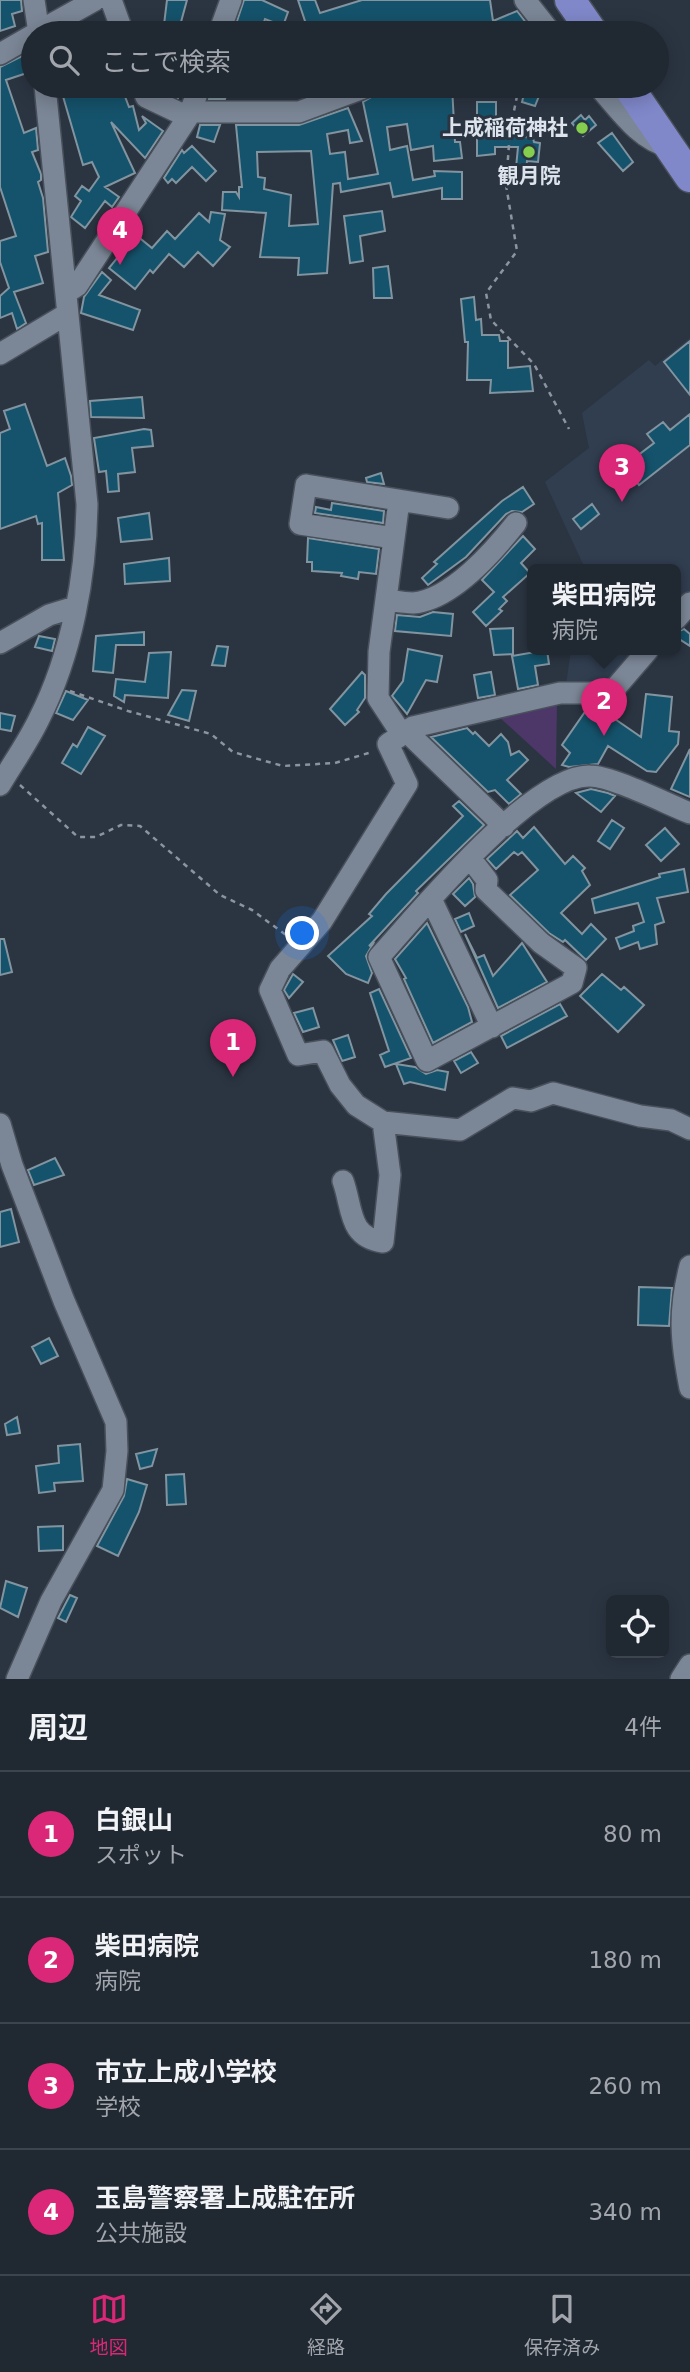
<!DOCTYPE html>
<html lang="ja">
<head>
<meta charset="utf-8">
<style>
	:root { --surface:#202832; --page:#2d343e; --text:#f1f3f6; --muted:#a2a6ac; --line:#3d444d; --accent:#db2777 }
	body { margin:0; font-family:"DejaVu Sans","Noto Sans JP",sans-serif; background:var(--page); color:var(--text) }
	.controls { position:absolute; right:21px; bottom:21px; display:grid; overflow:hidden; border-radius:10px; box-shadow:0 4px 18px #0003 }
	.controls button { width:63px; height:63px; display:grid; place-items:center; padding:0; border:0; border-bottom:2px solid var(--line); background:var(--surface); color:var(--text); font:35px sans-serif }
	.you { position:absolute; left:303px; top:934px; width:24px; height:24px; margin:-18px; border:5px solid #fff; border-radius:50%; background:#1a73e8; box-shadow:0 0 0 10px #1a73e833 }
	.badge { display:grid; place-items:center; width:46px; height:46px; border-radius:50%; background:var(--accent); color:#fff; font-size:23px; font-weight:700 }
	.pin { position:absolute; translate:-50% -58px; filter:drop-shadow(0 2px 4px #0008) }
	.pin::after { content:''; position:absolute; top:37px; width:24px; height:21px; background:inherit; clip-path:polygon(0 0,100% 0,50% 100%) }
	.popup { position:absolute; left:527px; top:564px; width:154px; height:91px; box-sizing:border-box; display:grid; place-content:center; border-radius:10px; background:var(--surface); filter:drop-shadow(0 2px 5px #0005); font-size:23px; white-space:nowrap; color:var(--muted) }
	.popup b { font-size:26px; color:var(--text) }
	.popup::after { content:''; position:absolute; left:50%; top:100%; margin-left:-14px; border:14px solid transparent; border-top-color:var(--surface) }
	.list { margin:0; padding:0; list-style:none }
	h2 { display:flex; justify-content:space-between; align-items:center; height:91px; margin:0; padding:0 28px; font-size:30px }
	h2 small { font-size:23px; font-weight:400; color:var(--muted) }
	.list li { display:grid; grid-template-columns:46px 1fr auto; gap:21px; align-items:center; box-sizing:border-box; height:126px; padding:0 28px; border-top:2px solid var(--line) }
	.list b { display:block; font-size:26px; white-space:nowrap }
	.list p { margin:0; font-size:23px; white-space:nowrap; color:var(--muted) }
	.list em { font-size:23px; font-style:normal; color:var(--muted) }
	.icon { flex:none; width:38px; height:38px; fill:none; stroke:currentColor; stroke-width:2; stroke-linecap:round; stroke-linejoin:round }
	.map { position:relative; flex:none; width:690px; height:1679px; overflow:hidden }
	.search { position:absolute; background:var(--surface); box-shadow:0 4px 18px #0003; left:21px; right:21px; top:21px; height:77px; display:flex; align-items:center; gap:18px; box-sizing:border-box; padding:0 24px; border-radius:38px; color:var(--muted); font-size:26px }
	.sheet { height:595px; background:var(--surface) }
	nav { display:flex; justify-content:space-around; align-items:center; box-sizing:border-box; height:98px; border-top:2px solid var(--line); background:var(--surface); font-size:19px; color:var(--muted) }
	nav a { display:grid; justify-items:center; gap:4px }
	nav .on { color:var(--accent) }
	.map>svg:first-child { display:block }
	.built { fill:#313e50 }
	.green { fill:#4d3668 }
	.building { fill:#15536c; stroke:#81949f; stroke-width:2; fill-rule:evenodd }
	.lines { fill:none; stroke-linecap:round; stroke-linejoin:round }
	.minor-casing { stroke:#48505b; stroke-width:24 }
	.highway-casing { stroke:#48505b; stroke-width:33 }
	.path { stroke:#8c949f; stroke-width:2.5; stroke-dasharray:5 5; stroke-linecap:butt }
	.minor { stroke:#7b8696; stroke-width:21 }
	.highway { stroke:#8188ca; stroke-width:30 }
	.poi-dot { fill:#84cf4d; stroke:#2b3542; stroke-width:2.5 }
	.labels { text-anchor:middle; stroke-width:6; stroke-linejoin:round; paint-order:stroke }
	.poi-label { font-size:21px; font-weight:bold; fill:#dde3ec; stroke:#2b3542; text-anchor:end }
</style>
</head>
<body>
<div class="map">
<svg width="690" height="1679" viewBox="0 0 690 1679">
	<rect width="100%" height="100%" fill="#2b3542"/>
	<path class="built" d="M690 338V594L676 610V570H583V564L545 482 589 448 582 413 649 360 655 366Z
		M571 650H640L605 690 565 692Z"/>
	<path class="green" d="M557 702 556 769 497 715Z"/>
	<path class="building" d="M0 0H21L22 11 12 14 15 26 0 31Z
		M167 0H187L181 22 207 27 206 33H163Z
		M244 0H262L288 12 283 26 265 19 260 33H233Z
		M298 0H315L320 13 362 0H490L493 21 517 11 534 33H420L419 28 389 30V33H309Z
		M32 51 33 71 6 80 24 133 36 128 38 150 32 152 41 174V180L38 182 43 198 48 252 35 256 43 283 14 292 26 323 17 329 12 313 0 318V296L9 288 0 262V241L16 236 0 187V67Z
		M60 86H90L92 94 111 86H121L129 107 133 106 139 130 146 123 142 116 163 131 145 158 111 122 135 173 105 187 119 197 112 207 105 201 85 228 71 217 81 201 75 196 82 186 89 191 99 177 92 162 83 165Z
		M161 86H182L178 98 160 89Z
		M213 86H229L225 99H209Z
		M390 86H452L455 142H460L462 158 434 161 433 146 411 150 407 124 387 127 390 150 407 146 413 180 435 176 434 171 462 172V199H442V188L393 197 390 183 341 192 340 183 333 184 327 273 298 275 299 258 260 257 266 213 222 210 223 192H236L239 197V187H242L236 125H299L348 108 362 141 350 143 348 130 327 134 330 154 345 152 348 179 378 174 363 102ZM311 151 318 224 289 226 291 195 264 189 265 178 258 177 257 152Z
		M526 86H543L535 106 522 102Z
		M477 102H496V120H501V134L533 138 534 142 540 143 538 162 527 161 525 179 515 178 518 147H495V154L477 156Z
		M581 115 585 120 589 116 596 125 583 136 572 123Z
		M200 125H220L214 142 197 137Z
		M612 133 633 162 623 171 598 143Z
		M192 146 216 171 206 181 192 167 176 183 172 179 168 183 164 178 182 150 184 153Z
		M382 211 385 231 360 236 363 261 350 263 344 216Z
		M211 212 225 214 220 240 230 247 213 266 198 252 184 267 169 254 153 273 150 270 135 289 109 268 122 252 118 249 131 231 152 248 167 231 175 239 199 213 209 222Z
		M388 266 392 298H374L373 268Z
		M102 272 111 280 99 295 140 310 133 330 81 313 84 297Z
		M474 297 476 320 481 319 482 335H499L500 341H508V368L530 366 533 391 490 393 491 380H467L468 342H465L461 299Z
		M690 341V395L664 362Z
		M142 397 144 418 91 417 90 401Z
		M25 404 47 466 65 458 71 476 72 485 58 493 64 560H42V523L38 524 36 516 0 529V433L10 429 4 411Z
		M690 414V445L639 485 624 466 654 443 647 434 663 422 670 430Z
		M144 429 151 430 153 446 132 448 135 472 118 474 119 491 108 492 106 471 99 472 94 438Z
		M381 473 384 484 367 482 366 478Z
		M523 487 534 504 522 512 512 511 506 514 466 557 428 585 422 578 437 564 434 562 502 501Z
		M332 503 384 511 383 523 315 513 316 507 331 510Z
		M592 504 599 514 581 529 573 519Z
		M149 513 152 539 121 542 118 518Z
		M523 536 535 549 521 563 530 573 503 597 507 601 499 609 502 611 486 626 473 612 494 592 482 580Z
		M308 538 379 549 376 574 359 572 358 579 341 576 342 573 312 571V562H307Z
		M169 558 170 581 125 584 124 564Z
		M433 612 453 614 451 636 395 631 397 615 420 617Z
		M513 628V654L494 655 490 629Z
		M684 629 690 634V646L676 637V632Z
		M144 632V645H116L113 673 93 671 96 636Z
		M39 636 55 639 52 651 35 647Z
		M217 646 228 647 225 666 212 665Z
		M408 649 442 656 437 682 426 680 407 714 392 696 403 681Z
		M547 650 549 664 535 666 538 685 518 689 512 656Z
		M171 652 168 698 125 695 124 702 114 696 116 679 145 682 149 653Z
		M362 672 365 675V698L357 710 359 712 345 725 330 709Z
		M491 672 495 695 478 698 474 675Z
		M182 690 196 691 189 721 168 715Z
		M66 691 88 700 73 720 56 713Z
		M646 694 672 697 669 731 679 732 678 744 656 772 647 771 608 746 598 764 569 767 562 765 570 753 562 745 589 706H596L641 737Z
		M0 713 15 716 11 731 0 729Z
		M88 727 105 736 81 774 62 763 73 744 77 747Z
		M467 728 473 734 475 732 489 746 501 734 508 742 511 755 519 751 528 760 507 780 521 794 509 804 495 790 488 792 431 737Z
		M690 749V797L671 789Z
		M591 789 608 793 615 796 601 812 576 793Z
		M459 801 484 825 416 891 418 893 369 946 373 944 366 956 372 973 368 983 346 974 328 956 372 916 369 914 386 894 463 816 453 806Z
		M612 820 624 828 610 849 598 841Z
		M534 827 565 864 573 856 585 868 582 871 590 885 561 913 582 934 591 924 606 939 586 960 565 940 563 942 549 933 510 895 538 870 522 852 518 855 514 852 496 869 487 859 517 831 523 838Z
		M665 828 679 844 661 861 646 845Z
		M684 869 688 892 657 898 664 922 655 925 657 944 640 949 638 942 620 949 616 938 634 931 633 926 644 922 638 903 595 913 592 899 660 877 659 874Z
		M469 878 473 884 475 897 465 906 453 894Z
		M469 913 474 926 461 932 455 919Z
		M427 923 468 1007 472 1022 433 1043 404 979 406 978 395 959Z
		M465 934 477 958 484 955 493 976 522 943 547 982 498 1008Z
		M0 939H4L12 972 0 975Z
		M293 974 303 982 289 998 284 990Z
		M602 974 621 990 624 987 644 1005 618 1032 580 996Z
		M379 989 411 1058 385 1067 380 1055 389 1051 370 993Z
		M560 1004 567 1016 507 1048 501 1036Z
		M313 1008 319 1027 303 1032 294 1013Z
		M348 1035 355 1057 342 1061 333 1040Z
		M471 1052 478 1063 461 1073 454 1061Z
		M396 1064 415 1067 426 1074 437 1070 448 1072 445 1090 410 1082 404 1084Z
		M55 1158 64 1175 34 1185 28 1170Z
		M11 1209 19 1242 0 1247V1212Z
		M639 1287 672 1288 669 1326 638 1325Z
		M49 1338 58 1356 41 1364 32 1347Z
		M17 1417 20 1433 7 1435 5 1424Z
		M80 1444 83 1481 54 1483 55 1491 39 1493 36 1466 59 1463 58 1446Z
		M157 1449 152 1466 140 1469 136 1454Z
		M184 1474 186 1504 167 1505 166 1475Z
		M127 1479 147 1485 139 1512 118 1556 97 1546 124 1496Z
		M63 1526V1550L39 1551 38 1527Z
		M6 1581 27 1588 18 1617 0 1608Z
		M70 1595 77 1598 66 1622 58 1618Z"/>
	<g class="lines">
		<g class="minor-casing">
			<path id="minor" d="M34 0 39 33
				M111 0 123 33
				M525 0 551 33
				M36 33 95 0
				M219 33 231 0
				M0 54 33 35
				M142 86 146 97 188 117
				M598 86C619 109 638 139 669 147
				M191 112H299L369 86
				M66 293 77 286 188 117 200 86
				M0 354 67 314
				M399 501 379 652 378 698 399 730H405L504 826
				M394 538 300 524 306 485 448 508
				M386 600C394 601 404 603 413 603 451 600 494 551 516 523
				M676 619 690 603
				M0 643 49 615 75 607
				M648 650 611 693H560L413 727 388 744 407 784 322 921 280 969 270 990 298 1055 323 1051 340 1085 356 1105 383 1122 460 1130 513 1098 531 1101 553 1093 640 1116 671 1120 690 1129
				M0 785C13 763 28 742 39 719 72 654 86 576 87 504L45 86
				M470 858 487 880 486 890 541 943 576 968 572 983 427 1061 379 957C418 914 532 774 590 776 612 776 667 804 690 813
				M431 899 492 1027
				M0 1124 12 1165 64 1301 116 1422 117 1451 113 1490 51 1601 17 1679
				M343 1181C353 1209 348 1237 383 1242L390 1175 383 1122
				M690 1266C678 1312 681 1342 690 1388
				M681 1679 690 1665"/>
		</g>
		<g class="highway-casing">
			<path id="highway" d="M570 0 593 33
				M628 86 690 177"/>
		</g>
		<path class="path" d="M519 86 510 131 506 185 517 251 486 293 491 320 534 364 569 429
			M70 691 128 711 211 734 233 752 283 766 335 763 372 752
			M20 785 78 837H96L121 825 140 826 220 895 252 910 286 935"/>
		<use href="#minor" class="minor"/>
		<use href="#highway" class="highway"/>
	</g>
	<g class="poi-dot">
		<circle cx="582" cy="128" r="7"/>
		<circle cx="529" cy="152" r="7"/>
	</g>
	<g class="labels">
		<g class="poi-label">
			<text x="568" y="135">上成稲荷神社</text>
			<text x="529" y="183" text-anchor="middle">観月院</text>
		</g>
	</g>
</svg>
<div class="controls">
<button><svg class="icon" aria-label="locate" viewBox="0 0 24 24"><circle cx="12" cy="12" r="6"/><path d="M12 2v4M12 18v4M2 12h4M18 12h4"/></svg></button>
</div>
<div class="you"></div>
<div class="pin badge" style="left:233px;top:1077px">1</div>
<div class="pin badge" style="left:604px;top:736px">2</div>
<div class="popup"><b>柴田病院</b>病院</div>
<div class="pin badge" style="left:622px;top:502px">3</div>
<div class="pin badge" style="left:120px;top:265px">4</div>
<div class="search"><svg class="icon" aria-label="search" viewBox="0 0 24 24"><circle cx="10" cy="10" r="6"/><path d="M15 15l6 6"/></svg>ここで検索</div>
</div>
<section class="sheet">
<h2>周辺<small>4件</small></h2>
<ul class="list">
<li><span class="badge">1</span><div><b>白銀山</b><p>スポット</p></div><em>80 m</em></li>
<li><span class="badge">2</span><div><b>柴田病院</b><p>病院</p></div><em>180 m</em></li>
<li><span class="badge">3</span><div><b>市立上成小学校</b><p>学校</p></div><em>260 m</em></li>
<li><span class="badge">4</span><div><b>玉島警察署上成駐在所</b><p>公共施設</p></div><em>340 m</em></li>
</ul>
</section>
<nav>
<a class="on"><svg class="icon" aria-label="map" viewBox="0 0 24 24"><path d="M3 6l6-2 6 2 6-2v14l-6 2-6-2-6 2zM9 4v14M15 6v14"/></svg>地図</a>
<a><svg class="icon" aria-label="directions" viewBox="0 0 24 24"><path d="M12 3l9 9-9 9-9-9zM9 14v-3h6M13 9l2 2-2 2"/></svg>経路</a>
<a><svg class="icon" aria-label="saved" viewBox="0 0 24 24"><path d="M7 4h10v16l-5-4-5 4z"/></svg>保存済み</a>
</nav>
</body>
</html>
